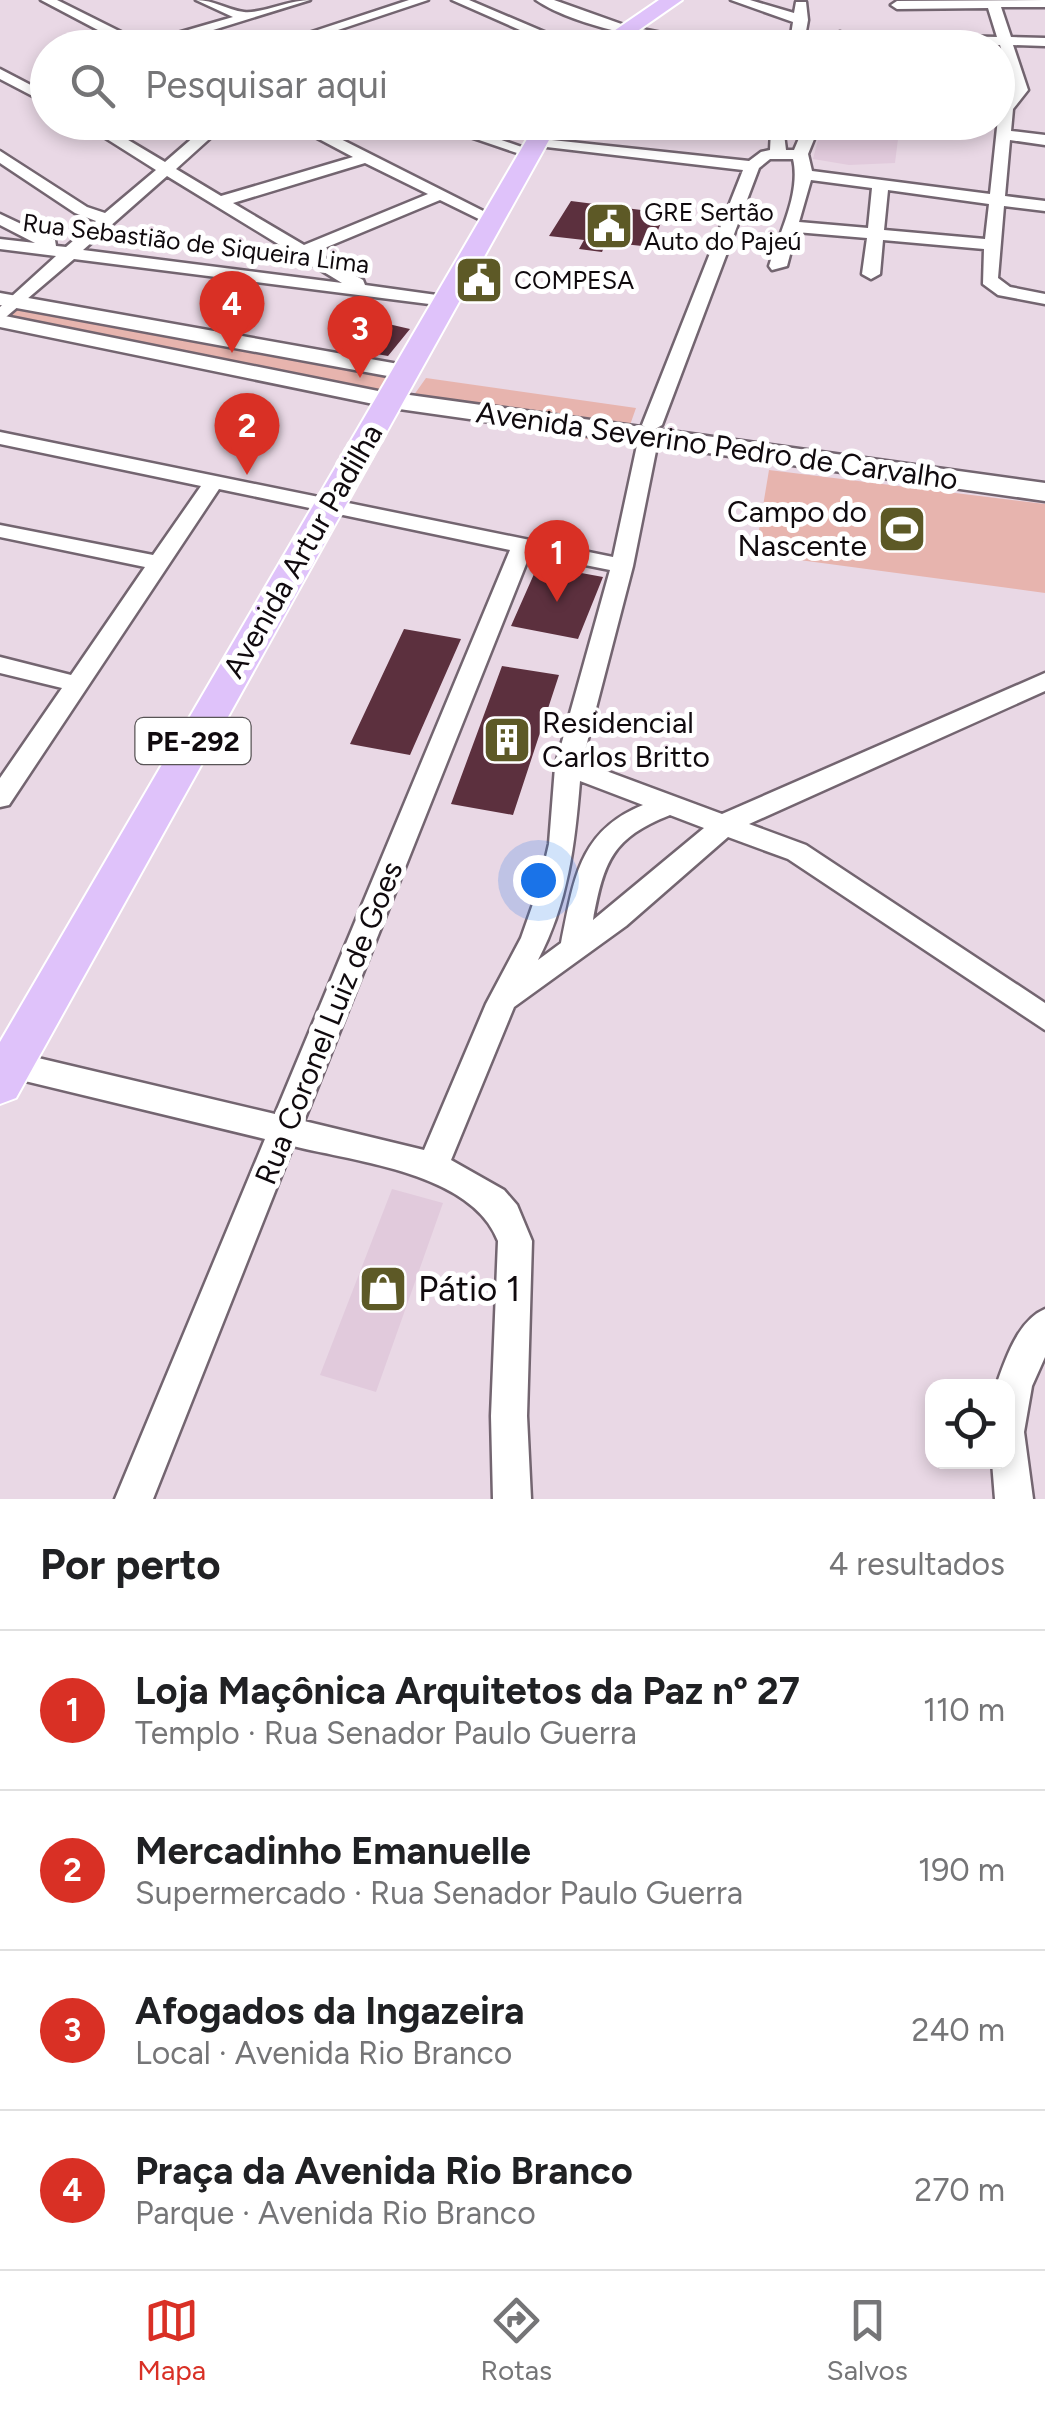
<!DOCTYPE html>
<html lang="pt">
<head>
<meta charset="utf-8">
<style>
	:root { --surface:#fff; --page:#f6f6f6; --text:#202124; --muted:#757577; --line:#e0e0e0; --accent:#d93025 }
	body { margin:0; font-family:Figtree,sans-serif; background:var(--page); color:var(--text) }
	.controls { position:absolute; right:30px; bottom:30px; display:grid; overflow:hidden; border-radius:20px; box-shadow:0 5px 15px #0003 }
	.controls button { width:90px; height:90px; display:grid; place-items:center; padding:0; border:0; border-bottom:2px solid var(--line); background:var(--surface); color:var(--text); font:50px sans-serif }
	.you { position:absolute; left:538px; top:880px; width:35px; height:35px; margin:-25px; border:8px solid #fff; border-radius:50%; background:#1a73e8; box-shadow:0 0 0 15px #1a73e833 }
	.badge { display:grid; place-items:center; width:65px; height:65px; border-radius:50%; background:var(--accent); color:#fff; font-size:32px; font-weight:700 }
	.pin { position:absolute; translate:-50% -82px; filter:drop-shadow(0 2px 5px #0008) }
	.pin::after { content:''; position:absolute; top:52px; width:35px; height:30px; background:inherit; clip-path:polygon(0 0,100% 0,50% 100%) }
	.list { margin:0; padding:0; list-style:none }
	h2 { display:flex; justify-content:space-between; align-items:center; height:130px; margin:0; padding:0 40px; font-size:42px }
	h2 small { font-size:32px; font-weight:400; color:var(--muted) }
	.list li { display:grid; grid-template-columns:65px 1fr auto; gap:30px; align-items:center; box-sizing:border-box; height:160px; padding:0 40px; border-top:2px solid var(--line) }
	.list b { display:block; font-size:38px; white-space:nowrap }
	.list p { margin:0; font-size:32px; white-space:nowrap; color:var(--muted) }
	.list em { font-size:32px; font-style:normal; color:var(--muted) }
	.icon { flex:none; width:55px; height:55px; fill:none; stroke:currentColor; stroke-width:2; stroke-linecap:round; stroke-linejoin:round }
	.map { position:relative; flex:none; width:1045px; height:1499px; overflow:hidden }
	.search { position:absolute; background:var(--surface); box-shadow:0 5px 15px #0003; left:30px; right:30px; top:30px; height:110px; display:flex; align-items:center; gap:25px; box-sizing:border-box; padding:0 35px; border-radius:55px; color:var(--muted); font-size:38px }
	.sheet { height:770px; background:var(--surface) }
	nav { display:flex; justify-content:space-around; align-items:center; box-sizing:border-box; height:140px; border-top:2px solid var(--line); background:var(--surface); font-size:28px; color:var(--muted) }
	nav a { display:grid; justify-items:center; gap:5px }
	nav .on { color:var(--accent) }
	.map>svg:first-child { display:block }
	.built { fill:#e1cadc }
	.green { fill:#e7b4ae }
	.building { fill:#5c303e }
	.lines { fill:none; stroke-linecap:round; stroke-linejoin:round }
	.minor-casing { stroke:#736570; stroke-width:5 }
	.tertiary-casing { stroke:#736570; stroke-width:5 }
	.secondary-casing { stroke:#736570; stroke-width:5 }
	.primary-casing { stroke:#fff; stroke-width:4 }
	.minor { fill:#fff; fill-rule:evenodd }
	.tertiary { fill:#fff; fill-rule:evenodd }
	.secondary { fill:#fff; fill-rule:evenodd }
	.primary { fill:#dfc2fa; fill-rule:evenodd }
	.labels { text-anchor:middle; stroke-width:10; stroke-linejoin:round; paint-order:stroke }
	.far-poi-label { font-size:25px; fill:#100a0e; stroke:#fff; text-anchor:start }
	.far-street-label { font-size:25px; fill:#100a0e; stroke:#fff }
	.shield { fill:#fff; stroke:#585456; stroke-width:2.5 }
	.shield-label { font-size:28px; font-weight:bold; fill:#100a0e }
	.street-label { font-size:30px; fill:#100a0e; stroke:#fff }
	.poi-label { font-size:30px; fill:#100a0e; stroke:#fff; text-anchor:end }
	.near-poi-label { font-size:35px; fill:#100a0e; stroke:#fff; text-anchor:start }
</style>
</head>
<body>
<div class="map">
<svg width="1045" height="1499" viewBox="0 0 1045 1499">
	<rect width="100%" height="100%" fill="#e9d8e5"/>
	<path class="built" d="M820 132 898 139 895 163 849 165 813 159Z
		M392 1189 443 1203 376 1392 320 1375Z"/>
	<path class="green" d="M0 304 389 374 379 391 364 389 0 314Z
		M426 378 636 408 623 445 404 409Z
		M769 470 1045 504V593L755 554Z"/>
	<path class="building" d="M571 201 649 211 665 213 651 247 606 242 602 252 579 249 584 240 549 236Z
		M384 323 410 329 388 356 359 351Z
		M538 565 603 577 578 639 511 626Z
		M404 629 461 639 410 755 350 744Z
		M502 666 559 675 513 815 451 804Z"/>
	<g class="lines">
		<g class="minor-casing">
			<path id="minor" d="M41 0H57L143 43 233 17 196 0C214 0 227 10 244 12 261 14 289 0 310 0L155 48H132Z
				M409 0H428L284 48H263Z
				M452 0H469L582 48H563L547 41 329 48 304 44 311 40 529 34Z
				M536 0H554L627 26 736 48C684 48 578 29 536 0Z
				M731 0H750L794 13 796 2H806L808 20 803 48H789L793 22Z
				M1045 0V7H1001L1011 37 1045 38V46L1013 45 1028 90 1013 109 1011 131 1045 135V145L1010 140 1005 196 1045 201V211L1004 206 998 278 1010 287 1045 294V304L998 295 983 284 984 249 883 240 880 274 871 279 862 274 867 238 796 232 787 266 772 270 769 266C779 234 801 193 793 159H770L759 168 662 425 652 431 659 436 633 566 582 762 722 814 1045 673V691L749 824 806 845 1045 1003V1030L788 859 728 837 626 926 514 1007 451 1160 504 1190 517 1205 532 1241 527 1416 531 1499H493L491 1416 498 1241C472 1173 357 1162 293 1146L153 1499H115L265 1139 0 1075V1049L275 1114 510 550 219 489 9 805 0 807V778L62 688 0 673V657L71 675 145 567 0 537V525L153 555 201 486 0 444V432L613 557 639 436 649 430 642 425 743 170 538 146 530 141 533 138 749 161 761 152 770 150 771 130 765 122 783 126 786 150H794L806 122H821L808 154 812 171 990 194 999 109 1014 90 1000 45 904 43 897 39 904 35 997 37 988 8 897 9 891 5 897 1ZM811 180 872 188 868 228 799 222ZM888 190 989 204 985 239 884 230ZM530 554 610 570 555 767 549 844 539 887 521 938 486 1004 424 1150 304 1121ZM580 781 643 805C578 831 574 881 561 943L538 960C568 903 575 844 580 781ZM670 815 704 828 593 920C604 861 612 838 670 815Z
				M840 32 847 36 844 48H830L833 36Z
				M0 69 48 94V104L0 79Z
				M80 122H98L165 162 211 122H228L176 169 221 196 353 157 287 122H307L501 220 487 223 440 200 315 252 363 280 365 285 451 297V305L445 306 74 259 0 322V307L56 256 0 249V239L35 243 0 225V214L55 240 56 246 66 247 96 221 75 213 0 163V151L87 207 105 213 156 170ZM365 163 428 194 304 245 233 203ZM167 176 342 283 83 250Z
				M426 122H450L539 153 526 156Z
				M1045 1309V1357L1032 1386 1024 1432 1033 1499H995L992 1462H1008V1386H996C1005 1360 1018 1320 1045 1309Z"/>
		</g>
		<g class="tertiary-casing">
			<path id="tertiary" d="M0 293 404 365 415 372 404 379 0 305Z
				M0 315 388 393 400 400 388 407 0 327Z"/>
		</g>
		<g class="secondary-casing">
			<path id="secondary" d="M388 392 1045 483V501L378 406 374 400Z"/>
		</g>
		<g class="primary-casing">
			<path id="primary" d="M659 0H682L613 48H589Z
				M537 122H559L16 1098 0 1104V1042Z"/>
		</g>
		<use href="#minor" class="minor"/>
		<use href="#tertiary" class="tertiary"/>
		<use href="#secondary" class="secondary"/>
		<use href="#primary" class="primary"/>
	</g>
	<defs>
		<g id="civic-square" transform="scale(2.5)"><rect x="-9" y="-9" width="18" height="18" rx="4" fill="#5d5926" stroke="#fff"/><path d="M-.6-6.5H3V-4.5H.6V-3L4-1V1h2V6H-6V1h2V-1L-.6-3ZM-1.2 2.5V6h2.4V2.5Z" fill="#fff"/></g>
		<g id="stadium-square" transform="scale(2.5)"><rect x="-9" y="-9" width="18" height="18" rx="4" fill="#5d5926" stroke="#fff"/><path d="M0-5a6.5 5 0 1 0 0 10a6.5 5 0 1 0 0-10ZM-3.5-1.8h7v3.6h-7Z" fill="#fff"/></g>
		<g id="building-square" transform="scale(2.5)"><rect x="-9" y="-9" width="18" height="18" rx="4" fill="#5d5926" stroke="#fff"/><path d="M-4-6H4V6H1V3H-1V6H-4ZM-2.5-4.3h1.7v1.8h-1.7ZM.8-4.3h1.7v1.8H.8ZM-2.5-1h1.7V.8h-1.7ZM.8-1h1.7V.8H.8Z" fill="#fff"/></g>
		<g id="shop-square" transform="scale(2.5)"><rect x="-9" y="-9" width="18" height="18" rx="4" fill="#5d5926" stroke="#fff"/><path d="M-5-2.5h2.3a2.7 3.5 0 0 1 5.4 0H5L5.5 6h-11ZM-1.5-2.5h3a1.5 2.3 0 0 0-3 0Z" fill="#fff"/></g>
	</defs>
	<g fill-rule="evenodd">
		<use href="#civic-square" x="609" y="226"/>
		<use href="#civic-square" x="479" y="280"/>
		<use href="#stadium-square" x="902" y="529"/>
		<use href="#building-square" x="507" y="740"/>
		<use href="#shop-square" x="383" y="1289"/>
	</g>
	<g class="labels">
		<g class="far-poi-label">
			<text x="644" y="221">GRE Sertão<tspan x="644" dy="29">Auto do Pajeú</tspan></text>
			<text x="514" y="289">COMPESA</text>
		</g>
		<g class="far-street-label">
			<text transform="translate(196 243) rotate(7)" y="9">Rua Sebastião de Siqueira Lima</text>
		</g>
		<rect class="shield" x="135.5" y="718" width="115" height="46" rx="8"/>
		<g class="shield-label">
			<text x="193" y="751">PE-292</text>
		</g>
		<g class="street-label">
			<text transform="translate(717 446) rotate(8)" y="10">Avenida Severino Pedro de Carvalho</text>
			<text transform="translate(303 551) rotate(-60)" y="10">Avenida Artur Padilha</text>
			<text transform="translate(329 1023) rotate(-68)" y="10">Rua Coronel Luiz de Goes</text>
		</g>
		<g class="poi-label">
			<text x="867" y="522">Campo do<tspan x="867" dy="34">Nascente</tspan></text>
			<text x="542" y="733" text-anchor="start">Residencial<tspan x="542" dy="34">Carlos Britto</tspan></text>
		</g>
		<g class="near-poi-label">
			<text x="418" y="1301">Pátio 1</text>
		</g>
	</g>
</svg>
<div class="controls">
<button><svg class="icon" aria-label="locate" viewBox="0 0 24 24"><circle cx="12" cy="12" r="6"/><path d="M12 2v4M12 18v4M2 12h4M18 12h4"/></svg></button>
</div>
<div class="you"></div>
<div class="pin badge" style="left:557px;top:602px">1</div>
<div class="pin badge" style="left:247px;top:475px">2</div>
<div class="pin badge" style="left:360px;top:378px">3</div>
<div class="pin badge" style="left:232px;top:353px">4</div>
<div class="search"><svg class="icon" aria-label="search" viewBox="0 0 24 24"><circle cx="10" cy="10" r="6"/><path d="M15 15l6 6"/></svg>Pesquisar aqui</div>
</div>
<section class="sheet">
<h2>Por perto<small>4 resultados</small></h2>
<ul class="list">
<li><span class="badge">1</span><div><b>Loja Maçônica Arquitetos da Paz nº 27</b><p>Templo · Rua Senador Paulo Guerra</p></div><em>110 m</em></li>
<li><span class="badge">2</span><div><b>Mercadinho Emanuelle</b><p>Supermercado · Rua Senador Paulo Guerra</p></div><em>190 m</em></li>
<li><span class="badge">3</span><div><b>Afogados da Ingazeira</b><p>Local · Avenida Rio Branco</p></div><em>240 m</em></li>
<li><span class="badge">4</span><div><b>Praça da Avenida Rio Branco</b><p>Parque · Avenida Rio Branco</p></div><em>270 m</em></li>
</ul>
</section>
<nav>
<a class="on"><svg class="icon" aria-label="map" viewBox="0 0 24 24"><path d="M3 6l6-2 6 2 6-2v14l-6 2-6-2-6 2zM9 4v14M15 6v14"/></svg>Mapa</a>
<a><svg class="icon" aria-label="directions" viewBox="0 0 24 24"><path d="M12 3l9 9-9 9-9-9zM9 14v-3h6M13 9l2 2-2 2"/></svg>Rotas</a>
<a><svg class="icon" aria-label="saved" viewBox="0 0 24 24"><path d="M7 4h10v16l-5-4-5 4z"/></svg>Salvos</a>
</nav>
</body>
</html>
